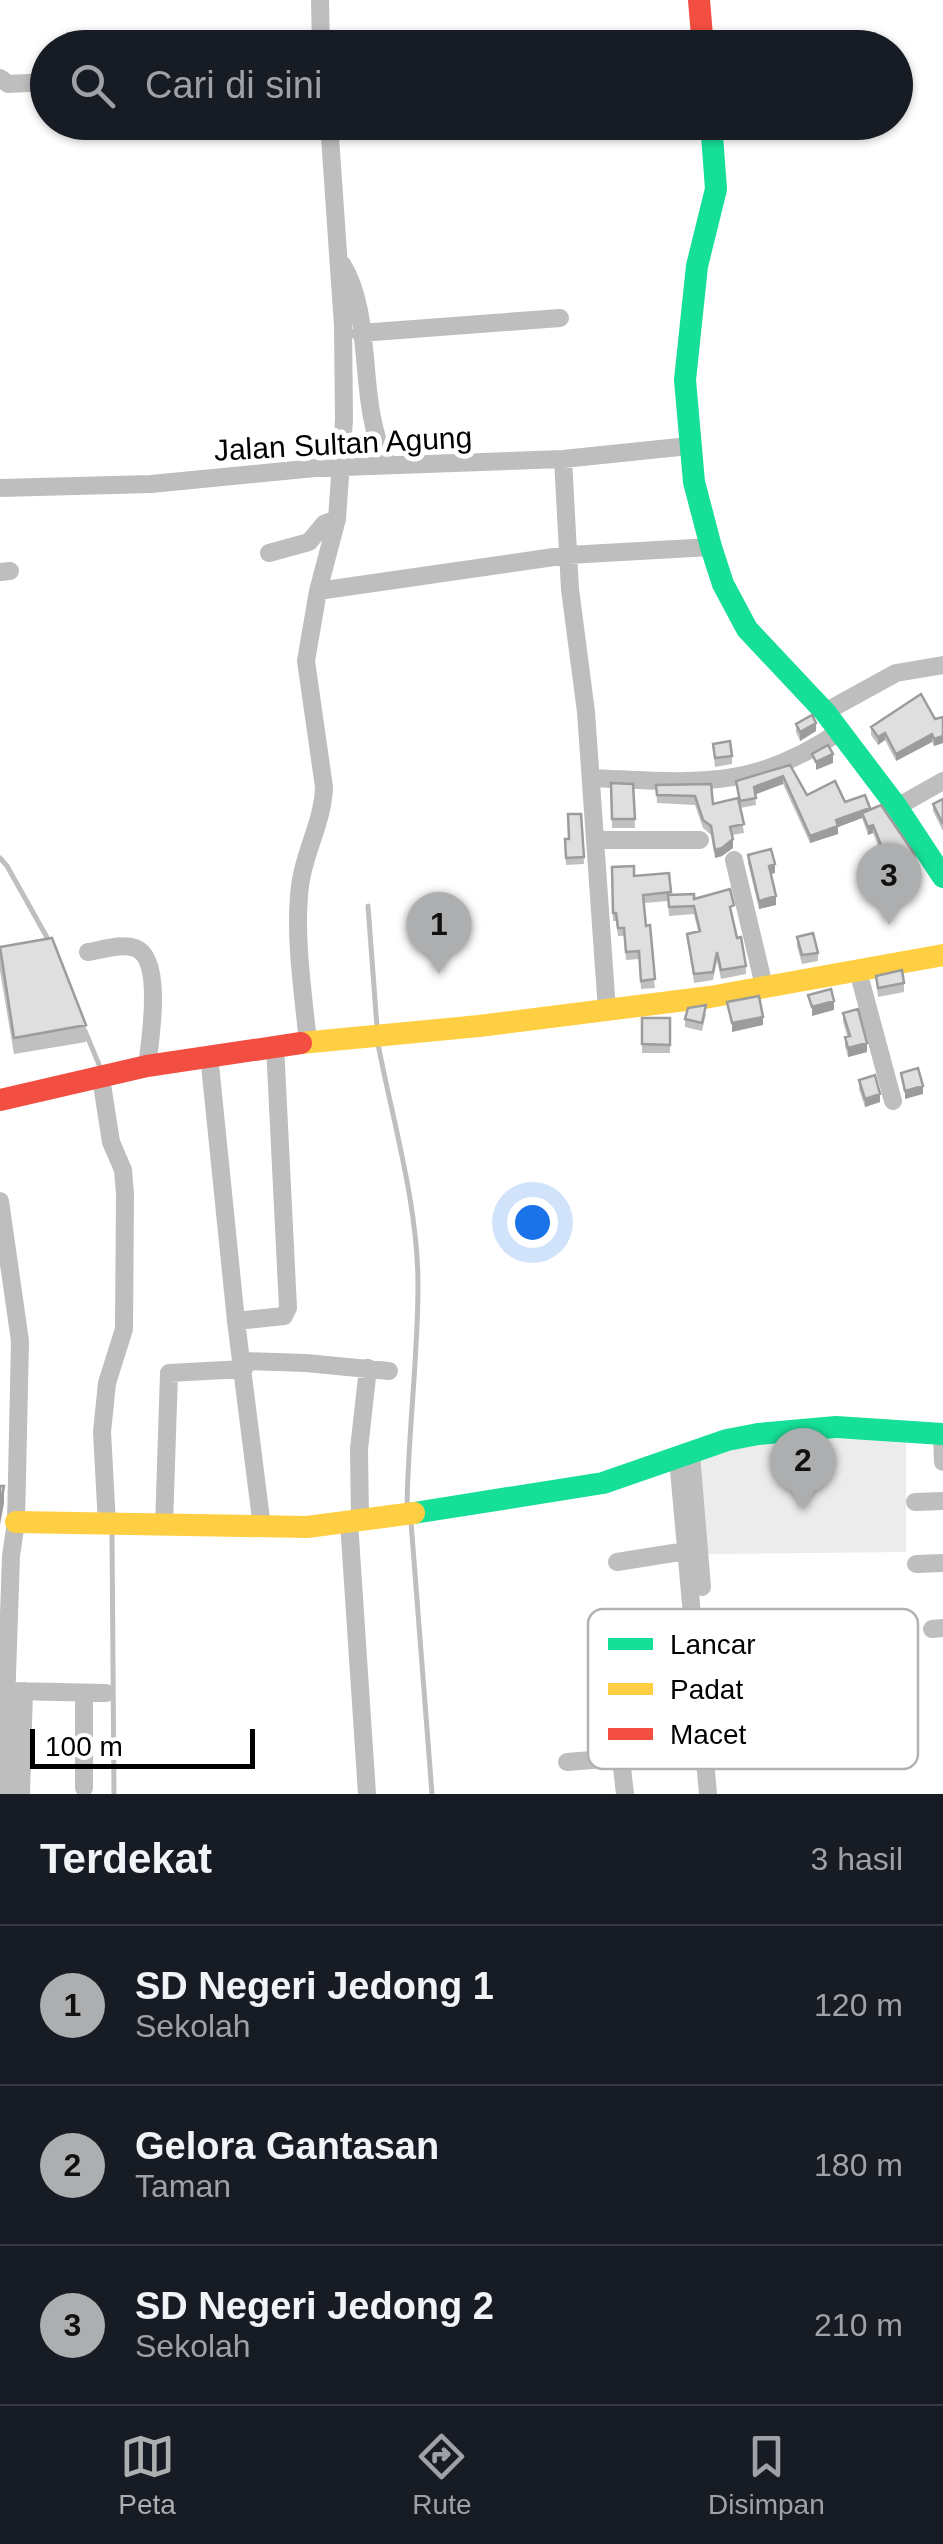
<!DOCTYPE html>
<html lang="id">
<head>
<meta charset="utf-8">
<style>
	:root { --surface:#171b24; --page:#242831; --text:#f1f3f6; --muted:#9ea1a6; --line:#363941; --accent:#adaeaf }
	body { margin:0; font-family:Arial,sans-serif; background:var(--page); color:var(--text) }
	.scale { position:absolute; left:30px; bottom:25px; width:225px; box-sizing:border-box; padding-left:10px; border:5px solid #000; border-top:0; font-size:28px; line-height:35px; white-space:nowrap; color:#000; -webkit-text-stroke:8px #fff; paint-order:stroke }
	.you { position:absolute; left:532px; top:1222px; width:35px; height:35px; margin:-25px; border:8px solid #fff; border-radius:50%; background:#1a73e8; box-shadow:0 0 0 15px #1a73e833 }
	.badge { display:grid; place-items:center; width:65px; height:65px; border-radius:50%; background:var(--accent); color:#111; font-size:32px; font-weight:700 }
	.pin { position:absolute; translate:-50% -82px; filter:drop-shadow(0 2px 5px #0008) }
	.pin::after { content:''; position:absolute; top:52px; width:35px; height:30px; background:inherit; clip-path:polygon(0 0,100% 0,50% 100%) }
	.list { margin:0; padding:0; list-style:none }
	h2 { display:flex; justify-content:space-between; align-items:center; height:130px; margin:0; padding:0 40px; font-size:42px }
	h2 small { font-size:32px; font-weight:400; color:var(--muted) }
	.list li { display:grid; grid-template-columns:65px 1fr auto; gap:30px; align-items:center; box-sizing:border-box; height:160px; padding:0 40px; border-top:2px solid var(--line) }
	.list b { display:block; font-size:38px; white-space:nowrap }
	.list p { margin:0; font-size:32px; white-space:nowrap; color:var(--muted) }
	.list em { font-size:32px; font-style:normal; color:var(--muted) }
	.icon { flex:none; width:55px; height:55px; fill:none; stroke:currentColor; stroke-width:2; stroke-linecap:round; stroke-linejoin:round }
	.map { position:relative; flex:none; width:943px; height:1794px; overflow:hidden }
	.search { position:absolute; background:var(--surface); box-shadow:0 2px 8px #0004; left:30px; right:30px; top:30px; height:110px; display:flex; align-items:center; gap:25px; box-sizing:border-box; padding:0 35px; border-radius:55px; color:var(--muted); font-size:38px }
	.sheet { height:610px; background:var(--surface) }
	nav { display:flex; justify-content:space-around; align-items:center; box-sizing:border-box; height:140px; border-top:2px solid var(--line); background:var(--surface); font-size:28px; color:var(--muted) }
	nav a { display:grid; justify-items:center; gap:5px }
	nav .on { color:var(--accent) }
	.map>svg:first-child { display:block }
	.park { fill:#ececec }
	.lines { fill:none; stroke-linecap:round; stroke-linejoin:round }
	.stream { stroke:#bfbfbf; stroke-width:5 }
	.street { stroke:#bebebe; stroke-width:18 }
	.fast { stroke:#16e098; stroke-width:22 }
	.slow { stroke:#ffcf43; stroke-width:22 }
	.jam { stroke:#f24e42; stroke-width:22 }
	.wall { fill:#c0c0c0 }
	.shaded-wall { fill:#9c9c9c }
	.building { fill:#dfdfdf; stroke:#9c9c9c; stroke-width:2.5 }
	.labels { text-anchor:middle; stroke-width:10; stroke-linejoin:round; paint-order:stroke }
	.street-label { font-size:30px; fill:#000; stroke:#fff }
	.key { fill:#fff; stroke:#b2b2b2; stroke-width:2.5 }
	.key-label { font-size:28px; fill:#000 }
</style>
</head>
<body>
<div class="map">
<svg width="943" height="1794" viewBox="0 0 943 1794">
	<rect width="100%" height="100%" fill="#fff"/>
	<path class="park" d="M766 1438 906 1440V1552L704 1554 697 1468 703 1457Z"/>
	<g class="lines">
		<path class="stream" d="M0 858 7 866 49 941
			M368 906 377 1027
			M85 1031 100 1067
			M378 1044C393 1122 418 1205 418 1285 418 1359 408 1433 407 1507
			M411 1522 432 1794
			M112 1535 114 1794"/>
		<path class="street" d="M320 0 321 48
			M321 46 411 42 492 44
			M0 78 8 84 48 82
			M330 126 450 128
			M342 264C376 319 355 404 388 465
			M360 333 560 318
			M563 459 570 589 586 712 607 1010
			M0 488 151 484 315 468 563 459 689 446
			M269 553 309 542 324 524 337 519
			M0 572 10 571
			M318 591 568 555 711 547
			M825 712 896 673 943 665
			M591 778C693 782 752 792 840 731
			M897 807 943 781
			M596 840H700
			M734 860 764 986
			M88 952C102 950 121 943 135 948 164 958 150 1042 147 1066
			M858 971 893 1101
			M308 1042C303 992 294 936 300 886 304 852 323 822 324 787L306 661 318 591 337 519 344 420 343 326 329 122
			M209 1055 236 1321 262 1527
			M101 1078 111 1142 123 1170 125 1194 124 1329 107 1383 102 1432 107 1524
			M0 1201 20 1341 16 1522 11 1556 3 1794
			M236 1321 284 1316 288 1308 275 1045
			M243 1361 306 1363 389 1371
			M942 1434 943 1462
			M691 1454 702 1587
			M678 1459 708 1794
			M915 1502 943 1501
			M360 1520 359 1449 368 1368
			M349 1522 367 1794
			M164 1526 169 1373 244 1369
			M617 1562 686 1551
			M916 1564 943 1563
			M621 1628 692 1621
			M932 1629 943 1628
			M12 1691 106 1693
			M84 1693V1788
			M628 1693 698 1685
			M621 1759 625 1794
			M567 1762 704 1751
			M21 1794 24 1691"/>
		<path class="fast" d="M711 122 716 189 697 266 685 380 694 482 711 547 723 584 747 629 825 712 897 807 943 877
			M414 1513 603 1483 727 1440 758 1434 836 1427 943 1434"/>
		<path class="slow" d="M301 1043 479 1026 710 997 943 955
			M16 1522 307 1527 414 1513"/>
		<path class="jam" d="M699 0 703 48
			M0 1100 147 1066 301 1043"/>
	</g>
	<path class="wall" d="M943 717V743L934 746 932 742 896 761 885 740 878 745 871 735V727Z
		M796 724 816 731 800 741 796 732Z
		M713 744 732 756V764L715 767Z
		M790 765 807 795 845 802 870 810 918 874 893 883 873 833 868 835 862 818 838 827V834L810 843 783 784 755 794 756 805 740 808 744 833 732 835 733 848 722 856 715 858 711 835 703 828 695 805 657 803 656 785 711 784 713 804 738 798 736 781Z
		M611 783 633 784 635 828H612Z
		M943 799V831L933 811V804Z
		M581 814 584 864 566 865 565 839H569Z
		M748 855 775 873 771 874 776 905 759 909 748 863Z
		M612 867 634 876 669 873 671 895 694 899 734 914H732L737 938 746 966V974L721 979 717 961 713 980 694 983 687 934 698 931 694 914 669 916 668 901 644 903 655 988 641 989 639 959 626 960 624 936H618L616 921H613Z
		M797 937 818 953V961L802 964 797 946Z
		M0 947 86 1025V1042L14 1054 0 971Z
		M876 976 904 983V992L878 997Z
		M843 1013 867 1052 848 1057 845 1046V1037L847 1036 843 1021Z
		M706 1014 702 1031 685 1027V1019Z
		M642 1018H670V1053H642Z
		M859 1080 880 1102 865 1107 859 1089Z"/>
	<path class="shaded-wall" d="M816 723V731L800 741V732Z
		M885 733V740L878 745V737Z
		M932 734V742L896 761V754Z
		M943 736V743L934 746V739Z
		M833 754V763L816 770V762Z
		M783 776V784L754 795V787Z
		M870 808V815L862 813V818L838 827V834L810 843V836L836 820Z
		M873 825V833L868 835V827Z
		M733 839V848L722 856 715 858V850Z
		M775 864V873L769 874V866Z
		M918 866V874L893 883V875Z
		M776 896V905L759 909V901Z
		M834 1001V1010L812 1016V1007Z
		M763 1017V1025L732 1032V1023Z
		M867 1043V1052L848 1057V1048Z
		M923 1086V1094L905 1099V1091Z
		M880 1094V1102L865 1107V1099Z
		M4 1486V1503L0 1525V1508Z"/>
	<path class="building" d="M921 694 935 719 943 717V736L934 739 932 734 896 754 885 733 878 737 871 727Z
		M812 715 816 723 800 732 796 724Z
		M730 741 732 756 715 758 713 744Z
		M828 745 833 754 816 762 812 754Z
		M790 765 807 795 835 781 845 802 865 795 870 808 836 820 838 826 810 836 783 776 754 787 756 798 740 801 736 781Z
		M611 783 633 784 635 819H612Z
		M711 784 713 804 738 798 744 824 730 827 733 839 722 848 715 850 711 826 703 820 695 796 657 795 656 785Z
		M943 799V824L933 804Z
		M881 805 913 852 918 866 893 875 873 825 868 827 862 813Z
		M568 814H581L584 857 566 858 565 839H569Z
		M771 849 775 864 769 866 776 896 759 901 748 855Z
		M634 866V876L669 873 671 892 643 895 646 926 650 925 655 979 641 981 639 951 626 952 624 928H618L616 913H613L612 867Z
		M730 889 734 905 730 907 737 938 741 937 746 966 721 970 717 952 713 972 694 974 687 934 700 931 694 906 669 907 668 895 694 894V899Z
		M813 933 818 953 802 955 797 937Z
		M52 938 86 1025 14 1038 0 947Z
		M902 970 904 983 878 988 876 976Z
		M831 989 834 1001 812 1007 808 995Z
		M759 996 763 1017 732 1023 727 1002Z
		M706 1005 702 1023 685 1019 688 1008Z
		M858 1009 867 1043 848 1048 845 1037 850 1036 843 1013Z
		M642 1018H670V1045L642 1044Z
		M918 1068 923 1086 905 1091 901 1073Z
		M875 1075 880 1094 865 1099 859 1080Z
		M0 1486H4L0 1508Z"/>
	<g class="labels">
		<g class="street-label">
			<text transform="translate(343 444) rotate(-3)" y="10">Jalan Sultan Agung</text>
		</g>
	</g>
	<rect x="588" y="1609" width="330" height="160" rx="15" class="key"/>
	<rect x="608" y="1638" width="45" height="12" fill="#16e098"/>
	<rect x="608" y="1683" width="45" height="12" fill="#ffcf43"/>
	<rect x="608" y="1728" width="45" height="12" fill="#f24e42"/>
	<g class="key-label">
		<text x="670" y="1654">Lancar</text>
		<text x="670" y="1699">Padat</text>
		<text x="670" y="1744">Macet</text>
	</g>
</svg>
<div class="scale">100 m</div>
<div class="you"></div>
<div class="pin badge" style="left:439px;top:974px">1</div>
<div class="pin badge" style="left:803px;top:1510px">2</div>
<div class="pin badge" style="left:889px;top:925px">3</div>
<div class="search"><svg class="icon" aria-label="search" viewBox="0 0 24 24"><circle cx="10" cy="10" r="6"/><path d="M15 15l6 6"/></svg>Cari di sini</div>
</div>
<section class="sheet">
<h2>Terdekat<small>3 hasil</small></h2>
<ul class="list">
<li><span class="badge">1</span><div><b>SD Negeri Jedong 1</b><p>Sekolah</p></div><em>120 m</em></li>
<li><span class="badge">2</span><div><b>Gelora Gantasan</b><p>Taman</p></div><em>180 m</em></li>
<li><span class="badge">3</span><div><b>SD Negeri Jedong 2</b><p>Sekolah</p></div><em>210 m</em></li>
</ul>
</section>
<nav>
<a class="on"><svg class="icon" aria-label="map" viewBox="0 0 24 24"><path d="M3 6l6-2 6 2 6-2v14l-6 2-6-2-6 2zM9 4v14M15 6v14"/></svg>Peta</a>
<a><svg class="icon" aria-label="directions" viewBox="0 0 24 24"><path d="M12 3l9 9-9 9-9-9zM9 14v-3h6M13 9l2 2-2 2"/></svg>Rute</a>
<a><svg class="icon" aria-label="saved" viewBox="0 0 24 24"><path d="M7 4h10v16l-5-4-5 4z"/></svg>Disimpan</a>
</nav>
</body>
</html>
